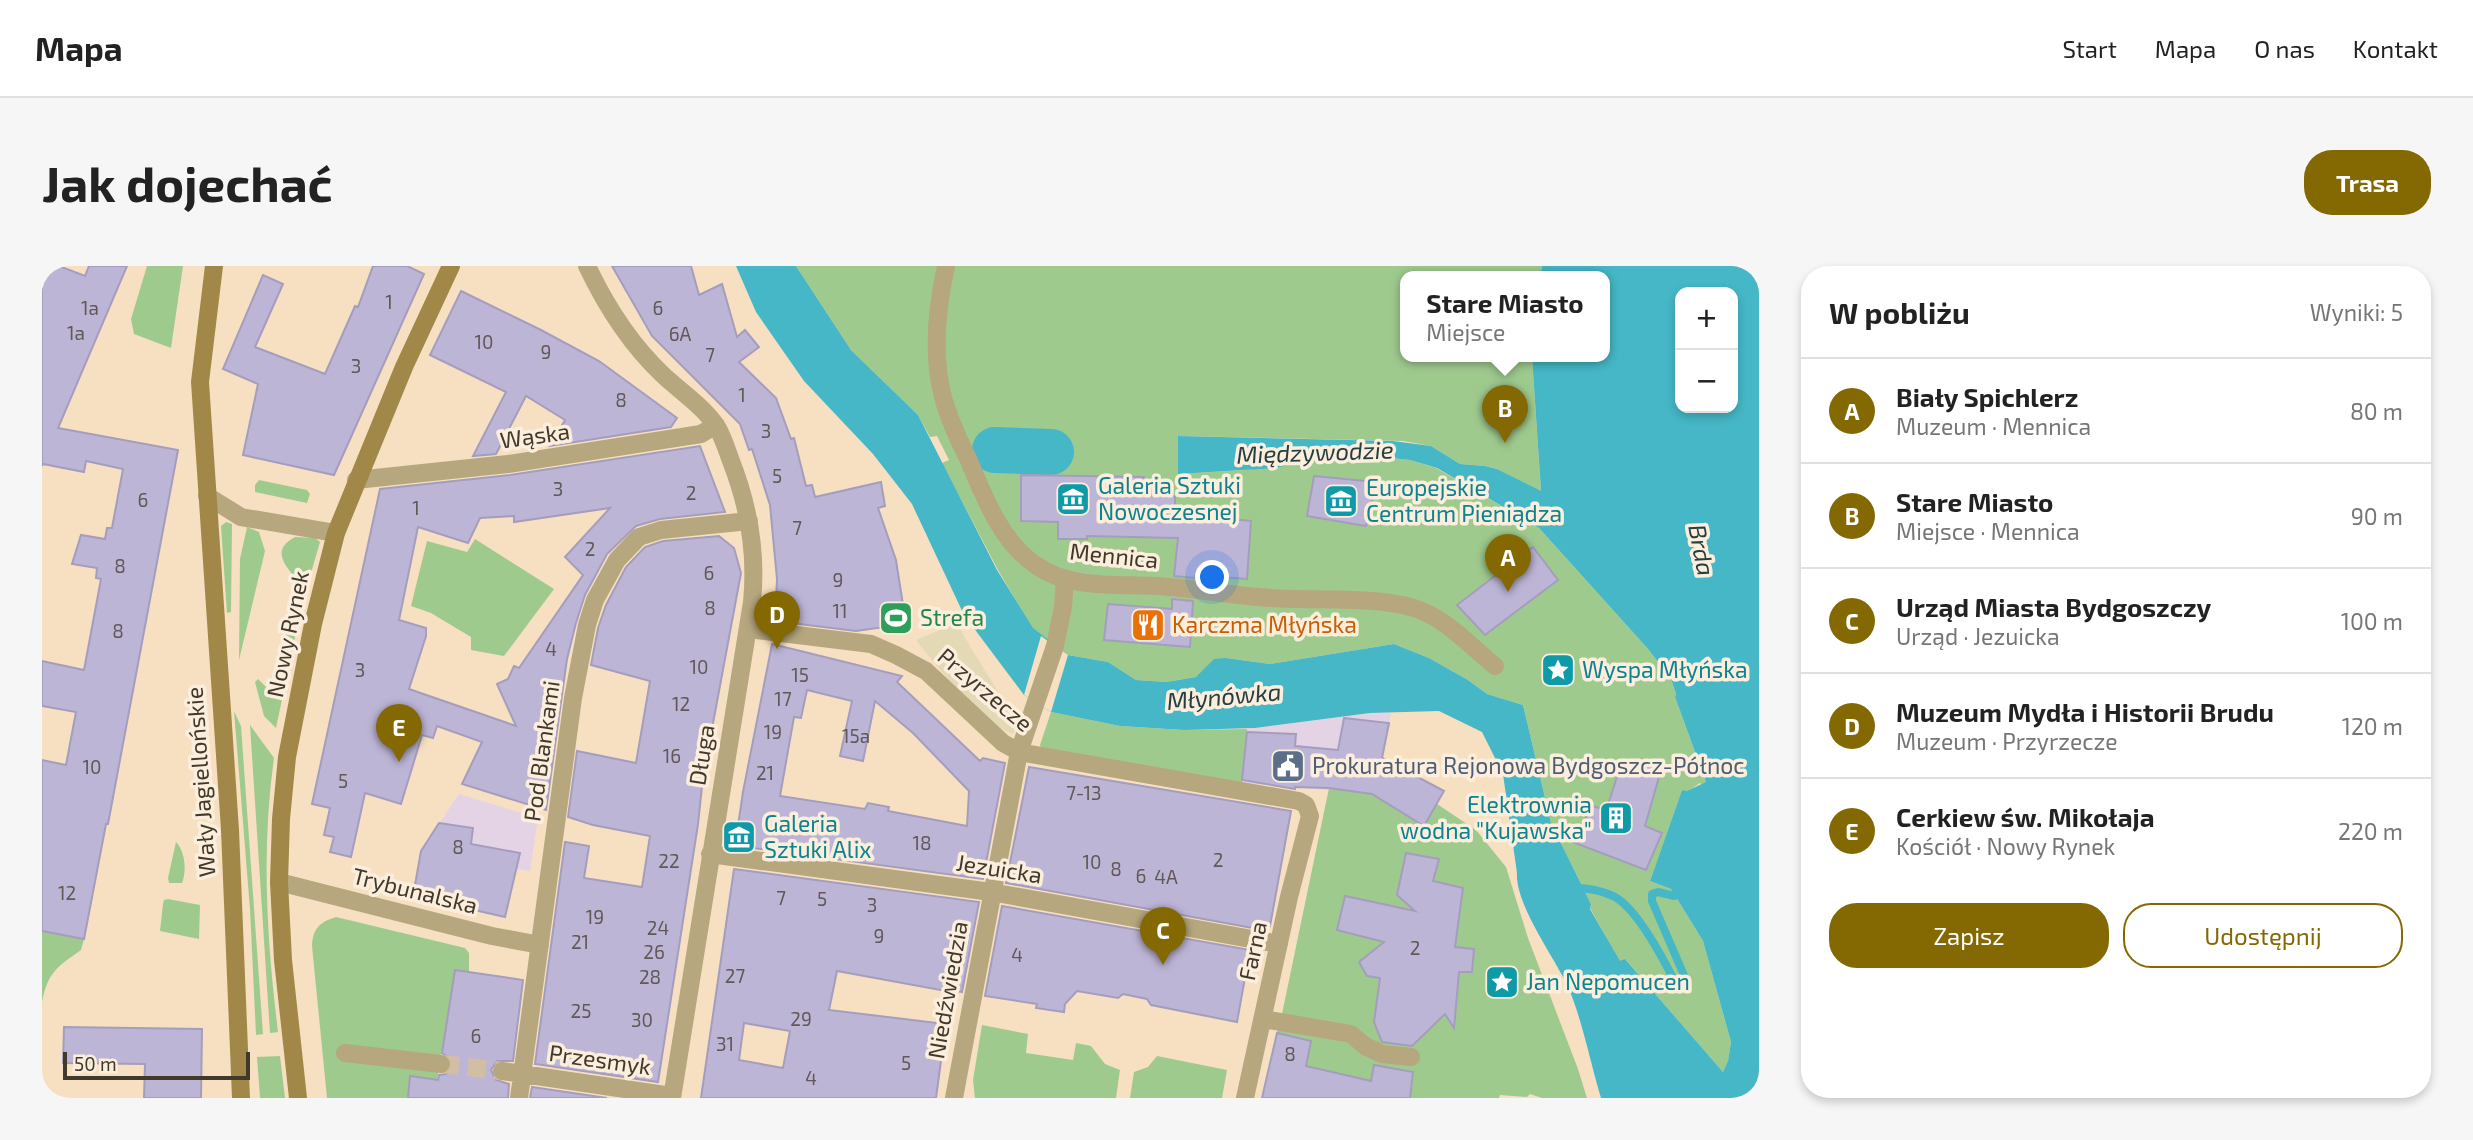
<!DOCTYPE html>
<html lang="pl">
<head>
<meta charset="utf-8">
<style>
	:root { --surface:#fff; --page:#f6f6f6; --text:#222; --muted:#767676; --line:#e0e0e0; --accent:#846903 }
	body { margin:0; font-family:"Exo 2",sans-serif; background:var(--page); color:var(--text) }
	.controls { position:absolute; right:21px; top:21px; display:grid; overflow:hidden; border-radius:14px; box-shadow:0 4px 10px #0003 }
	.controls button { width:63px; height:63px; display:grid; place-items:center; padding:0; border:0; border-bottom:2px solid var(--line); background:var(--surface); color:var(--text); font:35px sans-serif }
	.scale { position:absolute; left:21px; bottom:18px; width:187px; box-sizing:border-box; padding-left:7px; border:4px solid #42392d; border-top:0; font-size:19px; line-height:24px; white-space:nowrap; color:#42392d; -webkit-text-stroke:5px #fceedc; paint-order:stroke }
	.you { position:absolute; left:1171px; top:312px; width:24px; height:24px; margin:-18px; border:5px solid #fff; border-radius:50%; background:#1a73e8; box-shadow:0 0 0 10px #1a73e833 }
	.badge { display:grid; place-items:center; width:46px; height:46px; border-radius:50%; background:var(--accent); color:#fff; font-size:23px; font-weight:700 }
	.pin { position:absolute; translate:-50% -58px; filter:drop-shadow(0 2px 4px #0008) }
	.pin::after { content:''; position:absolute; top:37px; width:24px; height:21px; background:inherit; clip-path:polygon(0 0,100% 0,50% 100%) }
	.popup { position:absolute; left:1358px; top:5px; width:210px; height:91px; box-sizing:border-box; display:grid; place-content:center; border-radius:14px; background:var(--surface); filter:drop-shadow(0 2px 5px #0005); font-size:23px; white-space:nowrap; color:var(--muted) }
	.popup b { font-size:26px; color:var(--text) }
	.popup::after { content:''; position:absolute; left:50%; top:100%; margin-left:-14px; border:14px solid transparent; border-top-color:var(--surface) }
	.list { margin:0; padding:0; list-style:none }
	h2 { display:flex; justify-content:space-between; align-items:center; height:91px; margin:0; padding:0 28px; font-size:30px }
	h2 small { font-size:23px; font-weight:400; color:var(--muted) }
	.list li { display:grid; grid-template-columns:46px 1fr auto; gap:21px; align-items:center; box-sizing:border-box; height:105px; padding:0 28px; border-top:2px solid var(--line) }
	.list b { display:block; font-size:26px; white-space:nowrap }
	.list p { margin:0; font-size:23px; white-space:nowrap; color:var(--muted) }
	.list em { font-size:23px; font-style:normal; color:var(--muted) }
	.actions { display:flex; gap:14px; padding:21px 28px }
	.actions a { flex:1; padding:16px 0; border:2px solid var(--accent); border-radius:28px; text-align:center; font-size:24px; color:var(--accent) }
	.actions .main { background:var(--accent); color:#fff }
	.map { position:relative; flex:none; width:1717px; height:832px; overflow:hidden; border-radius:28px }
	header { display:flex; align-items:center; gap:42px; box-sizing:border-box; height:98px; padding:0 35px; background:var(--surface); border-bottom:2px solid var(--line) }
	header strong { font-size:33px }
	nav { display:flex; gap:38px; margin-inline-start:auto; font-size:24px }
	.intro { display:flex; align-items:center; justify-content:space-between; box-sizing:border-box; height:168px; padding:0 42px }
	h1 { margin:0; font-size:49px }
	.button { padding:18px 32px; border-radius:28px; background:var(--accent); color:#fff; font-size:24px; font-weight:700 }
	main { display:flex; gap:42px; padding:0 42px }
	aside { flex:1; background:var(--surface); border-radius:28px; box-shadow:0 4px 10px #0003 }
	.map>svg:first-child { display:block }
	.commercial { fill:#e3d3e5 }
	.green { fill:#9fca8e }
	.sand { fill:#e3dab5 }
	.water { fill:#45b7c6; fill-rule:evenodd }
	.pier { fill:#f6e0c1 }
	.lines { fill:none; stroke-linecap:round; stroke-linejoin:round }
	.stream { stroke:#45b7c6; stroke-width:8 }
	.river { stroke:#45b7c6; stroke-width:46 }
	.building { fill:#bdb5d6; stroke:#a59dbd; stroke-width:2; fill-rule:evenodd }
	.street-tunnel { stroke:#d2bfa3; stroke-width:18; stroke-dasharray:18 9; stroke-linecap:butt }
	.street { stroke:#b7a77e; stroke-width:18 }
	.secondary { stroke:#a18849; stroke-width:18 }
	.labels { text-anchor:middle; stroke-width:7; stroke-linejoin:round; paint-order:stroke }
	.number-label { font-size:19px; fill:#615857 }
	.street-label { font-size:23px; fill:#42392d; stroke:#fceedc }
	.culture-label { font-size:23px; fill:#0d838f; stroke:#fceedc; text-anchor:start }
	.leisure-label { font-size:23px; fill:#27864d; stroke:#fceedc; text-anchor:start }
	.food-label { font-size:23px; fill:#c56008; stroke:#fceedc; text-anchor:start }
	.service-label { font-size:23px; fill:#4e5e75; stroke:#fceedc; text-anchor:start }
	.water-label { font-size:24px; font-style:italic; fill:#253e42; stroke:#fceedc }
</style>
</head>
<body>
<header>
<strong>Mapa</strong>
<nav><a>Start</a><a>Mapa</a><a>O nas</a><a>Kontakt</a></nav>
</header>
<div class="intro"><h1>Jak dojechać</h1><a class="button">Trasa</a></div>
<main>
<div class="map">
<svg width="1717" height="832" viewBox="0 0 1717 832">
	<rect width="100%" height="100%" fill="#f6e0c1"/>
	<path class="commercial" d="M1328 447H1349L1342 487 1330 528 1200 517 1205 463Z
		M417 528 496 552 488 605 474 603 463 651 371 630 379 585Z"/>
	<path class="green" d="M105 0H141L129 82 92 68 89 53Z
		M754 0H1500L1498 11H1363V91H1490L1499 226 1455 203 1443 200 1418 198 1389 180 1361 175 1136 170V208L1203 204 1280 192 1330 190 1368 194 1394 202 1497 262 1606 383 1629 413 1634 428 1633 431 1664 516 1660 519 1658 517 1645 526 1640 524 1608 615 1629 623 1661 675 1689 776 1686 796 1681 806 1584 694 1578 696 1548 642 1549 638 1509 557 1481 439 1445 428 1426 414 1387 392 1352 378 1228 398 1184 392 1154 411 1124 416 1094 414 1066 396 1026 389 991 363 956 304 900 197 907 194 895 170 888 171 876 149 809 84Z
		M217 214 265 224 268 228 265 237 213 226V219Z
		M184 256 190 258 189 346 185 347 179 260Z
		M205 261 217 266 223 285 197 394 198 293Z
		M253 271 273 272 278 276 260 338 234 462 222 450 213 416 216 413 225 422 233 416 254 312C241 298 230 283 253 271Z
		M433 273 512 323 462 390 429 384V371L389 347 369 340 385 275 425 286Z
		M192 445 199 460 221 768 214 769 208 643Z
		M1009 446 1078 460 1142 464 1205 463 1200 517 1000 485 998 479Z
		M208 459 232 492C219 584 225 675 236 766L228 767Z
		M1287 522 1330 528 1381 560 1395 538 1434 564 1464 601 1486 672 1536 803 1545 832H1500L1488 828 1485 831 1458 829 1457 832H1368L1371 806 1332 799 1329 815 1264 800 1269 775 1235 767 1236 756 1240 748Z
		M134 576C143 585 145 605 140 617H127L126 612Z
		M126 633 158 639 157 673 118 665 121 638 122 634Z
		M294 651 423 682 427 687V706L413 705 395 814 369 811 366 832H285L270 680C271 662 278 656 294 651Z
		M0 665 42 673 39 684C15 701 6 706 0 736Z
		M940 759 986 768 984 787 1031 794 1034 777 1049 780 1063 798 1078 804 1074 832H933L931 814Z
		M238 790 243 832H218L215 791Z
		M1115 790 1185 804 1180 832H1088L1092 806 1106 801Z"/>
	<path class="sand" d="M915 357C933 392 957 423 974 458L971 468 946 457 913 422 874 374Z"/>
	<path class="water" d="M694 0H754L809 84 876 149 955 304 991 362 1026 389 1066 396 1094 414 1124 416 1154 411 1172 393 1184 392 1228 398 1352 378 1387 392 1426 414 1445 428 1481 439 1509 557 1549 638 1548 643 1578 695 1583 693 1681 806 1686 795 1689 776 1661 675 1629 623 1608 615 1640 524 1645 525 1664 516 1633 431 1634 428 1629 413 1606 383 1497 262 1395 202 1368 194 1330 190 1280 192 1233 202 1136 208V170L1351 175 1389 180 1418 198 1443 200 1455 203 1499 225 1490 91H1563V11H1498L1500 0H1717V832H1559C1549 799 1540 754 1527 723 1513 692 1473 639 1475 607L1461 508 1440 466 1397 445 1328 447 1213 462 1142 464 1078 460 1009 446 982 429 922 349 870 238 831 188 762 115 714 46ZM1638 26H1691V142H1638Z
		M936 168H975V200H950Z"/>
	<path class="pier" d="M999 370 1026 389 1009 446 982 429Z"/>
	<g class="lines">
		<path class="stream" d="M1533 622C1546 622 1558 624 1571 630 1595 641 1623 696 1635 720L1644 714 1610 635V628L1616 626 1632 630"/>
		<path class="river" d="M953 184 1009 186"/>
	</g>
	<path class="building" d="M0 0H17L43 10 47 0H85L16 162 136 184 66 558H64L42 673 0 665V494L24 499 34 446 0 440V395L42 404 59 313 54 312 55 302 30 298 39 269 63 273 65 262H70L81 203 44 195 42 206 1 198 0 200Z
		M331 0H365L382 8 292 209 201 189 216 118 181 103 221 9 241 18 213 81 283 108 313 40 316 41Z
		M570 0H649L657 29 680 18 695 71 703 64 717 81 697 96 734 132 749 173 752 172 764 220 770 219 773 231 839 216 843 240 836 242 854 294 864 358 814 365 733 355 735 313 728 239 710 183 707 184 698 158 610 70Z
		M419 25 499 64 557 95 635 152 629 161 508 180 523 154 484 130 454 188 431 190 464 126 388 89Z
		M658 180 683 246 618 253 594 260 565 288 543 329 534 357 525 393 504 544 420 518 440 476 395 460 391 472 380 469 359 538 323 527 309 591 288 586 292 571 282 569 288 542 270 538 338 223 468 209ZM568 242 523 291 541 309 477 402 472 400 466 413 455 418 474 460 367 423 384 370V362L357 354 376 261 426 277 438 252 472 250V256Z
		M979 209 1102 211 1101 229 1133 230V248L1209 255 1205 313 1153 309V312L1132 310 1136 272 1045 270V273H1016V256L979 255Z
		M1272 210 1334 216 1324 260 1265 250Z
		M677 270 692 282 699 307 661 511 656 558 616 816 493 798 523 576 547 580 542 612 600 621 608 570 551 559 526 551 535 485 594 497 608 415 549 399 556 362 564 339 584 301 603 281 621 275Z
		M1491 281 1516 314 1443 369 1415 339Z
		M1130 333 1151 335 1148 381 1062 374 1066 338 1130 343Z
		M730 378 860 410 855 416 938 495 941 492 963 497 941 613 696 580 697 574 694 573 701 526ZM765 424 810 435 798 490 821 495 833 435 871 467 927 525 925 560 846 545 847 541 826 537 823 543 738 530 752 451 759 452Z
		M1302 452 1347 457 1340 492 1402 525 1382 560 1330 528 1287 522 1253 521V523L1200 514 1205 466 1254 468 1253 480 1296 484Z
		M1580 495 1619 504 1603 560 1620 567 1604 604 1533 577 1549 539 1564 545Z
		M987 501 1249 545 1228 660 1212 657 1211 662 964 617Z
		M397 557 431 562 429 578 478 587 463 651 371 630 379 585Z
		M1364 587 1397 593 1391 615 1421 622 1413 681 1432 683 1430 706H1417L1412 762 1403 748 1370 780 1340 776 1332 756 1338 712 1325 710 1317 696 1342 676 1295 664 1303 630 1373 645 1355 629Z
		M692 603 937 636 920 726 910 724 909 726 795 705 787 744 904 758 894 832H659ZM702 757 748 765 741 802 697 794Z
		M960 640 1208 684 1195 756 1109 739 1105 733 1081 728 1076 732 1035 725 1023 738 1022 746 994 742 995 738 943 730Z
		M413 704 481 714 471 795H455L449 804 454 814 467 818 466 832H366L368 810 396 814 397 809 404 808 410 800 409 793 400 787Z
		M22 761 160 763 159 832H102L103 798 21 797Z
		M1235 767 1269 775 1264 800 1329 815 1332 799 1371 806 1368 832H1220Z
		M490 821 565 832H488Z"/>
	<g class="lines">
		<path class="street-tunnel" d="M399 798 460 805"/>
		<path class="street" d="M545 0C564 40 588 78 621 109 638 125 662 141 675 161 681 171 685 184 689 195 707 241 715 287 710 336L630 832
			M904 0C895 41 890 90 901 131 907 154 917 174 927 195 943 233 960 277 995 300 1028 323 1076 318 1114 320 1153 322 1191 330 1230 332 1271 335 1335 330 1372 342 1404 352 1428 380 1453 400
			M314 214 466 198 659 168 674 159
			M165 230 199 251 294 267
			M706 363 829 378 854 389 884 405 961 477 977 486 1257 535 1264 539 1268 550 1247 631 1203 832
			M668 588 949 626 1237 678
			M237 616 450 670 498 679
			M1222 753 1309 768 1323 780 1340 788 1369 791
			M303 787 399 798
			M460 805 630 830
			M477 832 531 432 545 359 553 334 575 294 597 271 619 264 707 255
			M912 832 977 486 1013 380 1021 341 1023 312"/>
		<path class="secondary" d="M172 0 158 116 188 564 199 832
			M256 832 241 694 237 616 239 553 245 491 271 358 294 267 362 101 409 0"/>
	</g>
	<defs>
		<g id="museum-square" transform="scale(1.75)"><rect x="-9" y="-9" width="18" height="18" rx="4" fill="#0f9aa8" stroke="#fceedc"/><path d="M0-6L6-3V-2H-6V-3ZM-5-1h2V3h-2ZM-1-1h2V3h-2ZM3-1h2V3H3ZM-6 4H6V6H-6Z" fill="#fff"/></g>
		<g id="stadium-square" transform="scale(1.75)"><rect x="-9" y="-9" width="18" height="18" rx="4" fill="#2e9e5b" stroke="#fceedc"/><path d="M0-5a6.5 5 0 1 0 0 10a6.5 5 0 1 0 0-10ZM-3.5-1.8h7v3.6h-7Z" fill="#fff"/></g>
		<g id="restaurant-square" transform="scale(1.75)"><rect x="-9" y="-9" width="18" height="18" rx="4" fill="#e8710a" stroke="#fceedc"/><path d="M-5-6h1v4h1v-4h1v4h1v-4h1v5L-1.5 .5V6h-2V.5L-5-1ZM5-6V6H3V1.5H1.5Q1.5-4 5-6Z" fill="#fff"/></g>
		<g id="sight-square" transform="scale(1.75)"><rect x="-9" y="-9" width="18" height="18" rx="4" fill="#0f9aa8" stroke="#fceedc"/><path d="M0-6L1.8-2.2L6-1.7L2.9 1.2L3.7 5.4L0 3.3L-3.7 5.4L-2.9 1.2L-6-1.7L-1.8-2.2Z" fill="#fff"/></g>
		<g id="civic-square" transform="scale(1.75)"><rect x="-9" y="-9" width="18" height="18" rx="4" fill="#5c6f8a" stroke="#fceedc"/><path d="M-.6-6.5H3V-4.5H.6V-3L4-1V1h2V6H-6V1h2V-1L-.6-3ZM-1.2 2.5V6h2.4V2.5Z" fill="#fff"/></g>
		<g id="building-square" transform="scale(1.75)"><rect x="-9" y="-9" width="18" height="18" rx="4" fill="#0f9aa8" stroke="#fceedc"/><path d="M-4-6H4V6H1V3H-1V6H-4ZM-2.5-4.3h1.7v1.8h-1.7ZM.8-4.3h1.7v1.8H.8ZM-2.5-1h1.7V.8h-1.7ZM.8-1h1.7V.8H.8Z" fill="#fff"/></g>
	</defs>
	<g fill-rule="evenodd">
		<use href="#museum-square" x="1031" y="233"/>
		<use href="#museum-square" x="1299" y="235"/>
		<use href="#stadium-square" x="854" y="352"/>
		<use href="#restaurant-square" x="1106" y="359"/>
		<use href="#sight-square" x="1516" y="404"/>
		<use href="#civic-square" x="1246" y="500"/>
		<use href="#building-square" x="1574" y="552"/>
		<use href="#museum-square" x="697" y="571"/>
		<use href="#sight-square" x="1460" y="716"/>
	</g>
	<g class="labels">
		<g class="number-label">
			<text x="347" y="43">1</text>
			<text x="48" y="49">1a</text>
			<text x="616" y="49">6</text>
			<text x="34" y="74">1a</text>
			<text x="638" y="75">6A</text>
			<text x="442" y="83">10</text>
			<text x="504" y="93">9</text>
			<text x="668" y="96">7</text>
			<text x="314" y="107">3</text>
			<text x="700" y="136">1</text>
			<text x="579" y="141">8</text>
			<text x="724" y="172">3</text>
			<text x="735" y="217">5</text>
			<text x="516" y="230">3</text>
			<text x="649" y="234">2</text>
			<text x="101" y="241">6</text>
			<text x="374" y="249">1</text>
			<text x="755" y="269">7</text>
			<text x="548" y="290">2</text>
			<text x="78" y="307">8</text>
			<text x="667" y="314">6</text>
			<text x="796" y="321">9</text>
			<text x="668" y="349">8</text>
			<text x="798" y="352">11</text>
			<text x="76" y="372">8</text>
			<text x="509" y="390">4</text>
			<text x="657" y="408">10</text>
			<text x="318" y="411">3</text>
			<text x="758" y="416">15</text>
			<text x="741" y="440">17</text>
			<text x="639" y="445">12</text>
			<text x="731" y="473">19</text>
			<text x="814" y="477">15a</text>
			<text x="630" y="497">16</text>
			<text x="50" y="508">10</text>
			<text x="723" y="514">21</text>
			<text x="301" y="522">5</text>
			<text x="1042" y="534">7-13</text>
			<text x="880" y="584">18</text>
			<text x="416" y="588">8</text>
			<text x="1176" y="601">2</text>
			<text x="627" y="602">22</text>
			<text x="1050" y="603">10</text>
			<text x="1074" y="610">8</text>
			<text x="1099" y="617">6</text>
			<text x="1124" y="618">4A</text>
			<text x="25" y="634">12</text>
			<text x="739" y="639">7</text>
			<text x="780" y="640">5</text>
			<text x="830" y="646">3</text>
			<text x="553" y="658">19</text>
			<text x="616" y="669">24</text>
			<text x="837" y="677">9</text>
			<text x="538" y="683">21</text>
			<text x="1373" y="689">2</text>
			<text x="612" y="693">26</text>
			<text x="975" y="696">4</text>
			<text x="693" y="717">27</text>
			<text x="608" y="718">28</text>
			<text x="539" y="752">25</text>
			<text x="759" y="760">29</text>
			<text x="600" y="761">30</text>
			<text x="434" y="777">6</text>
			<text x="683" y="785">31</text>
			<text x="1248" y="795">8</text>
			<text x="864" y="804">5</text>
			<text x="769" y="819">4</text>
		</g>
		<g class="street-label">
			<text transform="translate(493 170) rotate(-8)" y="8">Wąska</text>
			<text transform="translate(1072 290) rotate(6)" y="8">Mennica</text>
			<text transform="translate(246 368) rotate(-78)" y="8">Nowy Rynek</text>
			<text transform="translate(943 424) rotate(40)" y="8">Przyrzecze</text>
			<text transform="translate(500 485) rotate(-82)" y="8">Pod Blankami</text>
			<text transform="translate(660 489) rotate(-81)" y="8">Długa</text>
			<text transform="translate(159 516) rotate(-94)" y="8">Wały Jagiellońskie</text>
			<text transform="translate(957 603) rotate(9)" y="8">Jezuicka</text>
			<text transform="translate(373 625) rotate(14)" y="8">Trybunalska</text>
			<text transform="translate(1211 685) rotate(-78)" y="8">Farna</text>
			<text transform="translate(906 724) rotate(-80)" y="8">Niedźwiedzia</text>
			<text transform="translate(558 794) rotate(8)" y="8">Przesmyk</text>
		</g>
		<g class="culture-label">
			<text x="1056" y="228">Galeria Sztuki<tspan x="1056" dy="26">Nowoczesnej</tspan></text>
			<text x="1324" y="230">Europejskie<tspan x="1324" dy="26">Centrum Pieniądza</tspan></text>
			<text x="1540" y="412">Wyspa Młyńska</text>
			<text x="1550" y="547" text-anchor="end">Elektrownia<tspan x="1550" dy="26">wodna "Kujawska"</tspan></text>
			<text x="722" y="566">Galeria<tspan x="722" dy="26">Sztuki Alix</tspan></text>
			<text x="1484" y="724">Jan Nepomucen</text>
		</g>
		<g class="leisure-label">
			<text x="878" y="360">Strefa</text>
		</g>
		<g class="food-label">
			<text x="1130" y="367">Karczma Młyńska</text>
		</g>
		<g class="service-label">
			<text x="1270" y="508">Prokuratura Rejonowa Bydgoszcz-Północ</text>
		</g>
		<g class="water-label">
			<text transform="translate(1273 187) rotate(-2)" y="8">Międzywodzie</text>
			<text transform="translate(1659 284) rotate(79)" y="8">Brda</text>
			<text transform="translate(1182 431) rotate(-5)" y="8">Młynówka</text>
		</g>
	</g>
</svg>
<div class="controls">
<button>+</button>
<button>−</button>
</div>
<div class="scale">50 m</div>
<div class="you"></div>
<div class="pin badge" style="left:1466px;top:326px">A</div>
<div class="pin badge" style="left:1463px;top:177px">B</div>
<div class="popup"><b>Stare Miasto</b>Miejsce</div>
<div class="pin badge" style="left:1121px;top:699px">C</div>
<div class="pin badge" style="left:735px;top:383px">D</div>
<div class="pin badge" style="left:357px;top:496px">E</div>
</div>
<aside>
<h2>W pobliżu<small>Wyniki: 5</small></h2>
<ul class="list">
<li><span class="badge">A</span><div><b>Biały Spichlerz</b><p>Muzeum · Mennica</p></div><em>80 m</em></li>
<li><span class="badge">B</span><div><b>Stare Miasto</b><p>Miejsce · Mennica</p></div><em>90 m</em></li>
<li><span class="badge">C</span><div><b>Urząd Miasta Bydgoszczy</b><p>Urząd · Jezuicka</p></div><em>100 m</em></li>
<li><span class="badge">D</span><div><b>Muzeum Mydła i Historii Brudu</b><p>Muzeum · Przyrzecze</p></div><em>120 m</em></li>
<li><span class="badge">E</span><div><b>Cerkiew św. Mikołaja</b><p>Kościół · Nowy Rynek</p></div><em>220 m</em></li>
</ul>
<div class="actions"><a class="main">Zapisz</a><a>Udostępnij</a></div>
</aside>
</main>
</body>
</html>
